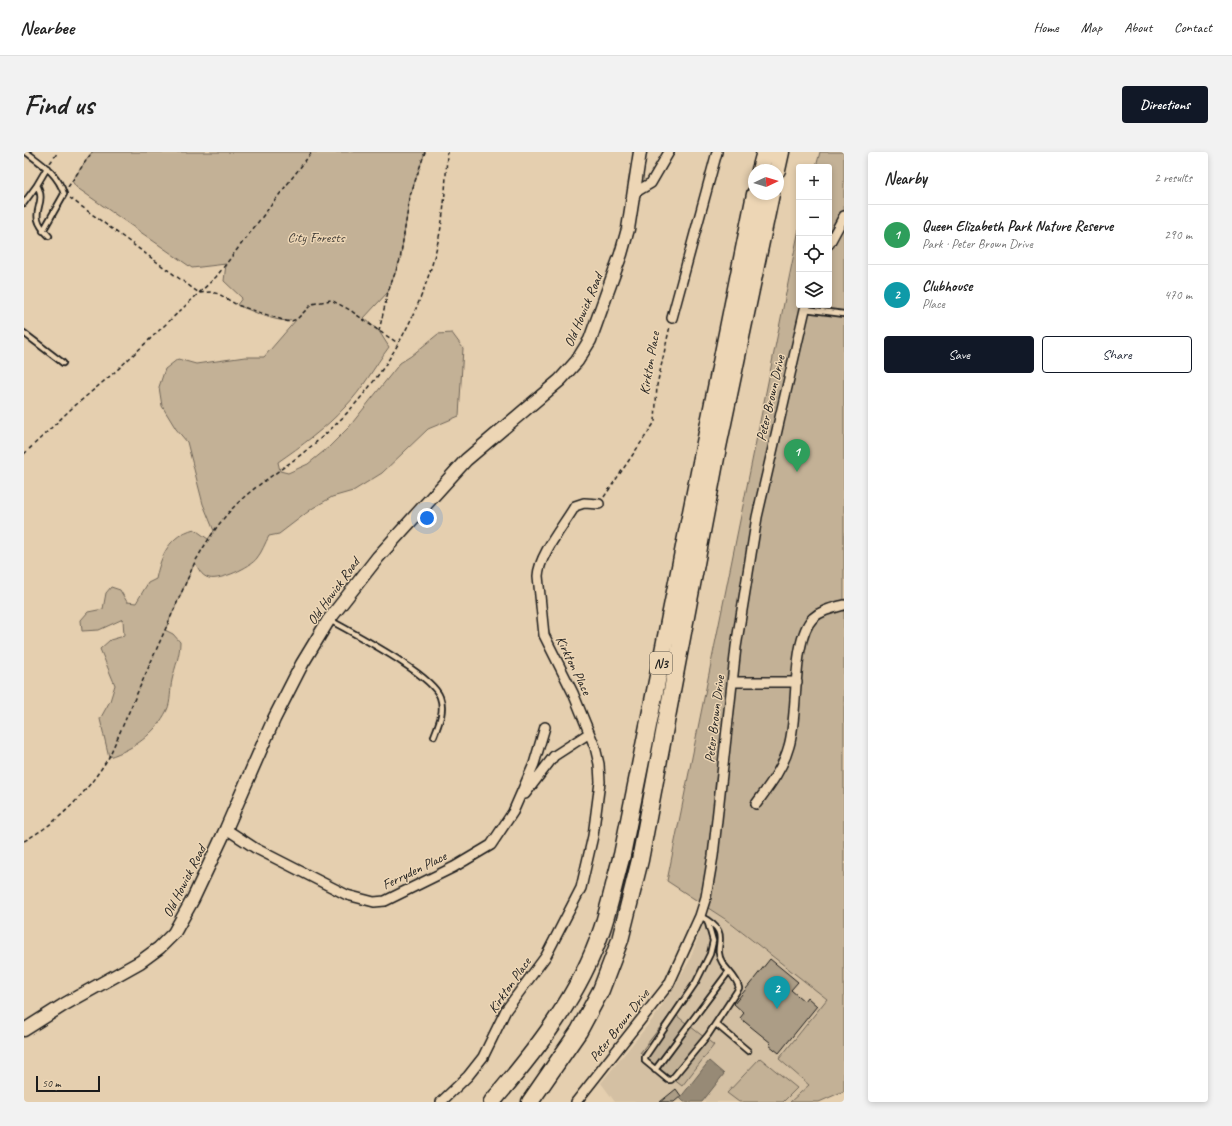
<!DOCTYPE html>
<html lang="en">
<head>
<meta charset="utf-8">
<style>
	:root { --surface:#fff; --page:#f2f2f2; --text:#222; --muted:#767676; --line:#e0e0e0; --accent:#111827 }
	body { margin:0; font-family:Caveat,sans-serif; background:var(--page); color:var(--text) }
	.controls { position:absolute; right:12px; top:12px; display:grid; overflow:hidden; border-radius:4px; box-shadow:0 2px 6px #0003 }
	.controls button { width:36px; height:36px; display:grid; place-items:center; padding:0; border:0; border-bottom:1px solid var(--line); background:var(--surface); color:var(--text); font:20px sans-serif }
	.compass { position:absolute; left:724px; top:12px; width:36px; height:36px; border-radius:50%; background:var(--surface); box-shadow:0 2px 6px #0003; rotate:86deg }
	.scale { position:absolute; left:12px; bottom:10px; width:64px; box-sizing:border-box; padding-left:4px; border:2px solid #1c1c1c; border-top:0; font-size:11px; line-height:14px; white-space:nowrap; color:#1c1c1c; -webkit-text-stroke:3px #edd6b5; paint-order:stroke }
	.you { position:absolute; left:403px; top:366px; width:14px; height:14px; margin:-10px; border:3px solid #fff; border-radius:50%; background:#1a73e8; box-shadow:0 0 0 6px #1a73e833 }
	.badge { display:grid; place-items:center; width:26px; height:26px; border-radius:50%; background:var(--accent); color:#fff; font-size:13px; font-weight:700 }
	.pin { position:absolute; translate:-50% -33px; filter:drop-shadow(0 1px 2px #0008) }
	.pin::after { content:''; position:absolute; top:21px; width:14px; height:12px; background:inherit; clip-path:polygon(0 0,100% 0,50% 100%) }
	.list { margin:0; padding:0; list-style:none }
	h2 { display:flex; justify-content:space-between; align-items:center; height:52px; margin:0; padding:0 16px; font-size:17px }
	h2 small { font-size:13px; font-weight:400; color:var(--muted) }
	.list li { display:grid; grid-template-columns:26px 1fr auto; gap:12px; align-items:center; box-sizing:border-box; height:60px; padding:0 16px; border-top:1px solid var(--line) }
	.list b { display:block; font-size:15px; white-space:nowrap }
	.list p { margin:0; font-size:13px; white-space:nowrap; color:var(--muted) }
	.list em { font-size:13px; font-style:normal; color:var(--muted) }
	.actions { display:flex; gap:8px; padding:12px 16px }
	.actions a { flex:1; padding:9px 0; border:1px solid var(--accent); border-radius:4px; text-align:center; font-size:14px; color:var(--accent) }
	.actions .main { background:var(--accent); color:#fff }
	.icon { flex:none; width:22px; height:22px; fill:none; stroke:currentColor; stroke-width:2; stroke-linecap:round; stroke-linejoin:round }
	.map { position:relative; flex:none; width:820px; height:950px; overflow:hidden; border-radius:4px }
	header { display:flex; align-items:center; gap:24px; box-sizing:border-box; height:56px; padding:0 20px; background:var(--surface); border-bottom:1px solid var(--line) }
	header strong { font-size:19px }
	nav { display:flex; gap:22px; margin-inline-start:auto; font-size:14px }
	.intro { display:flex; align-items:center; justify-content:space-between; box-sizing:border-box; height:96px; padding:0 24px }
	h1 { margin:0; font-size:28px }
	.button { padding:10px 18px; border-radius:4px; background:var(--accent); color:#fff; font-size:14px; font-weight:700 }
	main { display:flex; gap:24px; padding:0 24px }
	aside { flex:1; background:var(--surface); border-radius:4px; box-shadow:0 2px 6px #0003 }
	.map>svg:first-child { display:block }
	.built { fill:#d4c0a3 }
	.green { fill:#c3b196; stroke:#706659 }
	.water { fill:#978a76; stroke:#665e52 }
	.building { fill:#ac9d86; stroke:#1c1c1c }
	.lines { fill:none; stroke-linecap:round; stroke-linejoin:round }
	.lane-casing { stroke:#1c1c1c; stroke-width:8 }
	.street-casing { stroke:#1c1c1c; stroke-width:12 }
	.secondary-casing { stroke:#1c1c1c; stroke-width:15 }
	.highway-casing { stroke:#1c1c1c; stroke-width:19 }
	.path { stroke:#1c1c1c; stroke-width:1.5; stroke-dasharray:4 3; stroke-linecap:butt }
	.lane { stroke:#edd6b5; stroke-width:4.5 }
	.street { stroke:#edd6b5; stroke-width:9 }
	.secondary { stroke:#edd6b5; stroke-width:12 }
	.highway { stroke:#edd6b5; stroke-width:16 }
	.labels { text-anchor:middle; stroke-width:3; stroke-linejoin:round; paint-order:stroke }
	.shield { fill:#edd6b5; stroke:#5b544a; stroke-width:1 }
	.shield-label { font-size:13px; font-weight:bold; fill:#1c1c1c }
	.park-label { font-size:14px; fill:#46413a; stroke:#edd6b5 }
	.street-label { font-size:14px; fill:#1c1c1c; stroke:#edd6b5 }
</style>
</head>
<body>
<header>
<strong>Nearbee</strong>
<nav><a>Home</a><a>Map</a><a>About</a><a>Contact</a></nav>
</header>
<div class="intro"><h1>Find us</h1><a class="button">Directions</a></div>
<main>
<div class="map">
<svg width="820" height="950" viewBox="0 0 820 950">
	<rect width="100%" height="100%" fill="#e5cfaf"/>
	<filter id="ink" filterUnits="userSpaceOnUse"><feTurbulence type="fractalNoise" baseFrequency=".025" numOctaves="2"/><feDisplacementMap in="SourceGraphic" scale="8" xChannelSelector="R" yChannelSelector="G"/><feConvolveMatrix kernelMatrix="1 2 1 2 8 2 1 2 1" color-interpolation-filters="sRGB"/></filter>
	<g filter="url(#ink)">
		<path class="built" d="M685 756 804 847 755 907 786 933 766 950H591L577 931 632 863 665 810Z"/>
		<path class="green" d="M68 0H401L386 44 376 108 364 140 340 166 355 179 365 195C350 215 339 237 321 255 302 276 277 294 254 310L256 319 264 321 284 312 305 295 325 275 376 211 387 204 414 182 428 181 439 196 435 264 404 277 358 321 329 339 308 345 289 356 255 382 245 384C241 391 238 400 233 406 227 415 196 429 185 426 177 424 174 416 171 410L141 478 149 482 156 490C156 503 151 515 148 528 146 537 147 550 143 558 131 582 110 597 85 605L76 567 86 549 91 533 76 497 86 488 100 484 99 467 75 478 58 479 57 468 64 460 79 457 82 441 87 435 96 438 103 450 112 451 124 431 132 427C137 403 145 384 170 377L184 387 190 379 179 352 163 290 152 277 138 254 135 235 141 217 154 207 172 212 221 205H240L272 168C254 172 231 160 213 153L218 146 200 129 202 112 168 116 52 35 48 29Z
			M796 0H820V939L795 950H766L785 933 755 907 803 847 701 767 643 729 775 77V153H805V15H792Z
			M648 860 690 893 658 934 616 901Z
			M736 906 773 936 759 950H715L703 941Z"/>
		<path class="water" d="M685 909 700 922 678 950H660L656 946Z"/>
		<path class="building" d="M746 807 774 830 767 838 780 849 783 845 793 854 755 901 745 893 747 891 716 866 720 861 710 852Z
			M652 937 657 944 650 950H636Z"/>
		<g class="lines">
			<g class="lane-casing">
				<path id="lane" d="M2 0C18 12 34 22 40 42L19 79
					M13 33C25 55 0 59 25 84
					M0 51 13 33 23 16
					M781 157 820 162
					M0 181 39 211
					M306 468C330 482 408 522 416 545 421 559 415 571 410 584
					M676 764C711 782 687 792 698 810 703 819 713 825 715 836L684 883 647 928H644L621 909V905L672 830 686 802 689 789 683 768
					M692 872 724 899
					M631 918 705 819"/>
			</g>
			<g class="street-casing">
				<path id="street" d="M610 41 627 31 645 0
					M805 92 820 64
					M648 166 693 0
					M709 530H773
					M501 642 530 604 564 582
					M732 652C746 633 759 616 765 594 775 561 767 488 789 466 798 458 809 456 820 453
					M202 677 231 696 323 743 350 750 361 749 430 715 467 693 489 660 510 612 521 575
					M417 950 444 924 459 905 482 858 522 804 557 736 569 684 576 630 575 612 571 595 549 541 520 483 514 424C515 403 540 373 551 354L560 351 575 352
					M552 950 645 832 676 764 682 745 689 704 712 495 733 365 782 153"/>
			</g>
			<g class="secondary-casing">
				<path id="secondary" d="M0 878 41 852 116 810 135 796 150 781 169 747 202 677 250 567 278 512 304 469 354 405 442 308 536 228 553 209 566 188 597 102 604 77 616 0"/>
			</g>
			<g class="highway-casing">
				<path id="highway" d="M736 18 741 0
					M753 18 757 0
					M468 950C513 897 556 843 578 777 586 753 591 727 598 703L731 42
					M506 950 555 879 577 838 596 788 616 708 694 295 747 42"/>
			</g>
			<path class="path" d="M26 11 34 0
				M44 35 68 0
				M46 46 175 141 187 140 195 142 213 153 265 170 273 167 288 152 307 148 326 158 355 179 374 191
				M355 179 364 140 376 108 386 44 401 0
				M0 302 47 257 92 219 192 125 288 0
				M580 345 631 270 633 233 646 174
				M0 689C37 669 63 640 85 605L171 410C184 387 198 365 218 347 239 328 264 314 285 296 354 241 401 162 417 75 421 51 422 25 423 0"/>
			<use href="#lane" class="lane"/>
			<use href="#street" class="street"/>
			<use href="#secondary" class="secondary"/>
			<use href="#highway" class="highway"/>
		</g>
	</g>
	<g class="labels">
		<rect class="shield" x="626" y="500" width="22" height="22" rx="3"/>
		<g class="shield-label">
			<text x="637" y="516">N3</text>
		</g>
		<g class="park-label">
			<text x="292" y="90">City Forests</text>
		</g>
		<g class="street-label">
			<text transform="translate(559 158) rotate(-67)" y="5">Old Howick Road</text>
			<text transform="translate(625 211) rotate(-80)" y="5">Kirkton Place</text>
			<text transform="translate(746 246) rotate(-77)" y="5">Peter Brown Drive</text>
			<text transform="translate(309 439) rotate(-54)" y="5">Old Howick Road</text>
			<text transform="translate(550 513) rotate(64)" y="5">Kirkton Place</text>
			<text transform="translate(690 567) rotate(-83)" y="5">Peter Brown Drive</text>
			<text transform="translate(390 718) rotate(-26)" y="5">Ferryden Place</text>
			<text transform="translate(160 729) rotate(-63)" y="5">Old Howick Road</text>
			<text transform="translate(485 833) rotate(-55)" y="5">Kirkton Place</text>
			<text transform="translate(595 873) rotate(-52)" y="5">Peter Brown Drive</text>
		</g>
	</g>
</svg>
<div class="controls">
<button>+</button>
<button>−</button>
<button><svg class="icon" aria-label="locate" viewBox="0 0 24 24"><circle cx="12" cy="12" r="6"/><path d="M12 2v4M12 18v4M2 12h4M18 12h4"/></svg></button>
<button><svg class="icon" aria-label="layers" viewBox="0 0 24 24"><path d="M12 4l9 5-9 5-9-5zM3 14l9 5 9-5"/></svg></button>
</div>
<svg class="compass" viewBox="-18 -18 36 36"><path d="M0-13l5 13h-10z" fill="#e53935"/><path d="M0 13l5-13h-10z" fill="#767676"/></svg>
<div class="scale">50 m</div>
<div class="you"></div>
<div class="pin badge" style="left:773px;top:320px;background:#2e9e5b">1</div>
<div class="pin badge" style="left:753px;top:857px;background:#0f9aa8">2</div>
</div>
<aside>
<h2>Nearby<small>2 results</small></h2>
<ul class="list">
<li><span class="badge" style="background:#2e9e5b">1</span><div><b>Queen Elizabeth Park Nature Reserve</b><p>Park · Peter Brown Drive</p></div><em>290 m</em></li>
<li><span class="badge" style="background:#0f9aa8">2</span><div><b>Clubhouse</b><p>Place</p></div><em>470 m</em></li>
</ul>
<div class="actions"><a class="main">Save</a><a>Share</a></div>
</aside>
</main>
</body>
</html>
